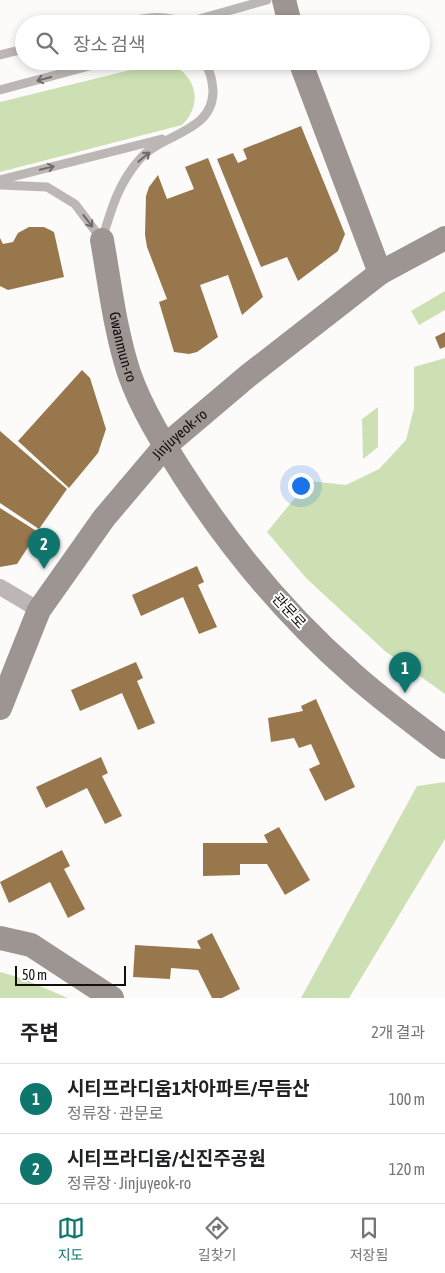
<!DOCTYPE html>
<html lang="ko">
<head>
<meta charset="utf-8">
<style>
	:root { --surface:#fff; --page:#f6f6f6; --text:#202124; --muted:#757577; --line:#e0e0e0; --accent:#0f766e }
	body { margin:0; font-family:"Asap Condensed","Noto Sans KR",sans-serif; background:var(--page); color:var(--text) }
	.scale { position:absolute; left:15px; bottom:12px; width:111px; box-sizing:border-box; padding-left:5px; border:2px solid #130f0d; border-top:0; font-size:14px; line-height:18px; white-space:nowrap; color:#130f0d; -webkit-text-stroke:4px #fff; paint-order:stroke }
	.you { position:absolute; left:300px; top:485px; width:18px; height:18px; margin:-12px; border:4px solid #fff; border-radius:50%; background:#1a73e8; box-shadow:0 0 0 8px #1a73e833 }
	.badge { display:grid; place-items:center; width:32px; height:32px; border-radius:50%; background:var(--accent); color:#fff; font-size:16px; font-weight:700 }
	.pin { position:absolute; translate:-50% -41px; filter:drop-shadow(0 1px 2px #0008) }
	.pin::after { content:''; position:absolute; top:26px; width:18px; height:15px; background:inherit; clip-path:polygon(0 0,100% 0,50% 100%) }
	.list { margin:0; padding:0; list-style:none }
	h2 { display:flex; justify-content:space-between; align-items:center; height:65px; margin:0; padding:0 20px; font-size:21px }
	h2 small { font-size:16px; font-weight:400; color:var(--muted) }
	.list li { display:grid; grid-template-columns:32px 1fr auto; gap:15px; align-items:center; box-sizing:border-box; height:70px; padding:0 20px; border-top:1px solid var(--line) }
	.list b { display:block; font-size:19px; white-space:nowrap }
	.list p { margin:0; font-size:16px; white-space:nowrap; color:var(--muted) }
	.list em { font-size:16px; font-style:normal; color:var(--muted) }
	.icon { flex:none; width:28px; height:28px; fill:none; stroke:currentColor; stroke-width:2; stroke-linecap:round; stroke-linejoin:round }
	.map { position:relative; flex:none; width:445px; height:998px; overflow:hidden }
	.search { position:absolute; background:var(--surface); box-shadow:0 2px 8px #0003; left:15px; right:15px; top:15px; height:55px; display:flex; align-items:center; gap:12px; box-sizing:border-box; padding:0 18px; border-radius:28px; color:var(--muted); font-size:19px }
	.sheet { height:205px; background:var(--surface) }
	nav { display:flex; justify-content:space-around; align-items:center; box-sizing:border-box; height:70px; border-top:1px solid var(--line); background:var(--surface); font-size:14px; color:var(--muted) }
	nav a { display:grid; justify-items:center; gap:2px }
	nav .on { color:var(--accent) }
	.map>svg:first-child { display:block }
	.green { fill:#cde0b3 }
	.building { fill:#99774c }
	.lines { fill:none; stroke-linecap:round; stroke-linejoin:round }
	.lane { stroke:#bcb7b5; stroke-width:9 }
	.street { stroke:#bcb7b5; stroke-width:16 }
	.secondary { stroke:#9d9592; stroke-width:24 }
	.oneway { stroke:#706b69 }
	.labels { text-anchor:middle; stroke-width:4; stroke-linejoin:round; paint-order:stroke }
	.street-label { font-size:15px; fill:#130f0d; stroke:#fff }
</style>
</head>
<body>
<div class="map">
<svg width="445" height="998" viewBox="0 0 445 998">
	<rect width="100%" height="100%" fill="#fdfbfa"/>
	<path class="green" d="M163 62C194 69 206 102 182 125L0 172V102Z
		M445 291V310L419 325 411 311Z
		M445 358V694L385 651 306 578 267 532 309 481 346 485 379 469 406 440 414 408V367Z
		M378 407V447L363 459 362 419Z
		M445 782V839L349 998H301L417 786Z
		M0 972 21 978 68 998H0Z"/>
	<path class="building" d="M301 126 345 234 338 251 298 281 287 257 261 267 217 159 233 153 238 163 247 159 243 149Z
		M208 158 263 297 242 315 228 275 200 285 218 337 197 352 189 354 174 352 159 302 167 299 147 247 145 235 146 196 149 187 158 175 167 199 194 189 185 167Z
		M29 227H44L54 232 64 277 8 290 0 286V238L3 244 13 242 18 233Z
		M445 332V347L440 349 435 337Z
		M82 370 90 378 106 429 98 453 69 488 18 441Z
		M0 431 67 489 39 529 0 503Z
		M0 508 38 532 17 564 0 567Z
		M197 566 204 582 198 585 217 627 199 634 183 597 141 616 132 595Z
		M136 662 143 678 137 681 155 723 138 730 122 693 80 711 71 690Z
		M316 699 355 787 325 801 309 769 320 764 311 744 299 748 294 738 271 742 268 718 303 711 301 706Z
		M101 757 108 773 102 776 122 816 105 824 87 788 46 808 36 787Z
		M279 827 310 880 285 895 267 864H240V875L203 876V843H268L264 835Z
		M62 850 70 866 64 869 85 909 68 918 50 882 9 903 0 882Z
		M212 933 240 989 222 998H212L198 970 171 968 170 979 133 977 135 945 201 949 197 941Z"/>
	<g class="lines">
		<path class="lane" d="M185 23 267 0
			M118 24C140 18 165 13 186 24
			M0 55 24 49
			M0 90 108 61
			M0 180 162 139
			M0 185 47 187 75 204 102 240C111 210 118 184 139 160 161 133 214 133 213 90 212 78 210 72 204 61"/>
		<path class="street" d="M0 587 39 610"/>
		<g class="secondary">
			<path d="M284 0 290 24"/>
			<path d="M300 61 380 273"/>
			<path id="s1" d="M102 240C110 285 115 330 129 373 142 410 163 443 184 476 231 549 288 617 353 674 382 700 414 723 445 747"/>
			<path id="s2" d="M0 708 39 610 104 518 165 446 249 375 380 273 445 238"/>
			<path d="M0 938 31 945 112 998"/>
		</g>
	</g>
	<defs><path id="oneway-shaft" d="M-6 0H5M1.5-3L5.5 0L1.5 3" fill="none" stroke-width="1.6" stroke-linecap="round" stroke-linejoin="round" transform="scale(1.25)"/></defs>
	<g class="oneway">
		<use href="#oneway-shaft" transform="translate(44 79) rotate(165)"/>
		<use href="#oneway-shaft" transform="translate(144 157) rotate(-40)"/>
		<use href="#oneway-shaft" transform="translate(47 168) rotate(-14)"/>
		<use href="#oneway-shaft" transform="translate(88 221) rotate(52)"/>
	</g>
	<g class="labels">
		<g class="street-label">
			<text dy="5" stroke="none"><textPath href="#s1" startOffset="109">Gwanmun-ro</textPath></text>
			<text dy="5" stroke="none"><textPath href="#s2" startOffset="331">Jinjuyeok-ro</textPath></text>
			<text transform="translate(289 611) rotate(47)" y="5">관문로</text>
		</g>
	</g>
</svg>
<div class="scale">50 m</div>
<div class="you"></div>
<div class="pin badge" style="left:405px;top:693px">1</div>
<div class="pin badge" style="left:44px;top:569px">2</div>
<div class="search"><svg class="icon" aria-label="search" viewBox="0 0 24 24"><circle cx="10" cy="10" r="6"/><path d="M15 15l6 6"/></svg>장소 검색</div>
</div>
<section class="sheet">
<h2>주변<small>2개 결과</small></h2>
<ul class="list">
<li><span class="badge">1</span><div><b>시티프라디움1차아파트/무듬산</b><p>정류장 · 관문로</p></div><em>100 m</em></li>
<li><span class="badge">2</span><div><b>시티프라디움/신진주공원</b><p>정류장 · Jinjuyeok-ro</p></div><em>120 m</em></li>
</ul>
</section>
<nav>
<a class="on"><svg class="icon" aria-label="map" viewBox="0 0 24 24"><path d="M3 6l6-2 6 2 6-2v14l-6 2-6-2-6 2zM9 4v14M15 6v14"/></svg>지도</a>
<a><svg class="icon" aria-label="directions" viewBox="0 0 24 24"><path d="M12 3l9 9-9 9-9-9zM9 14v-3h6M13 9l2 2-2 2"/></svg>길찾기</a>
<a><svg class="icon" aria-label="saved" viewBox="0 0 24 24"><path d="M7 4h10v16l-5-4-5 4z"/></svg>저장됨</a>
</nav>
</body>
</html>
